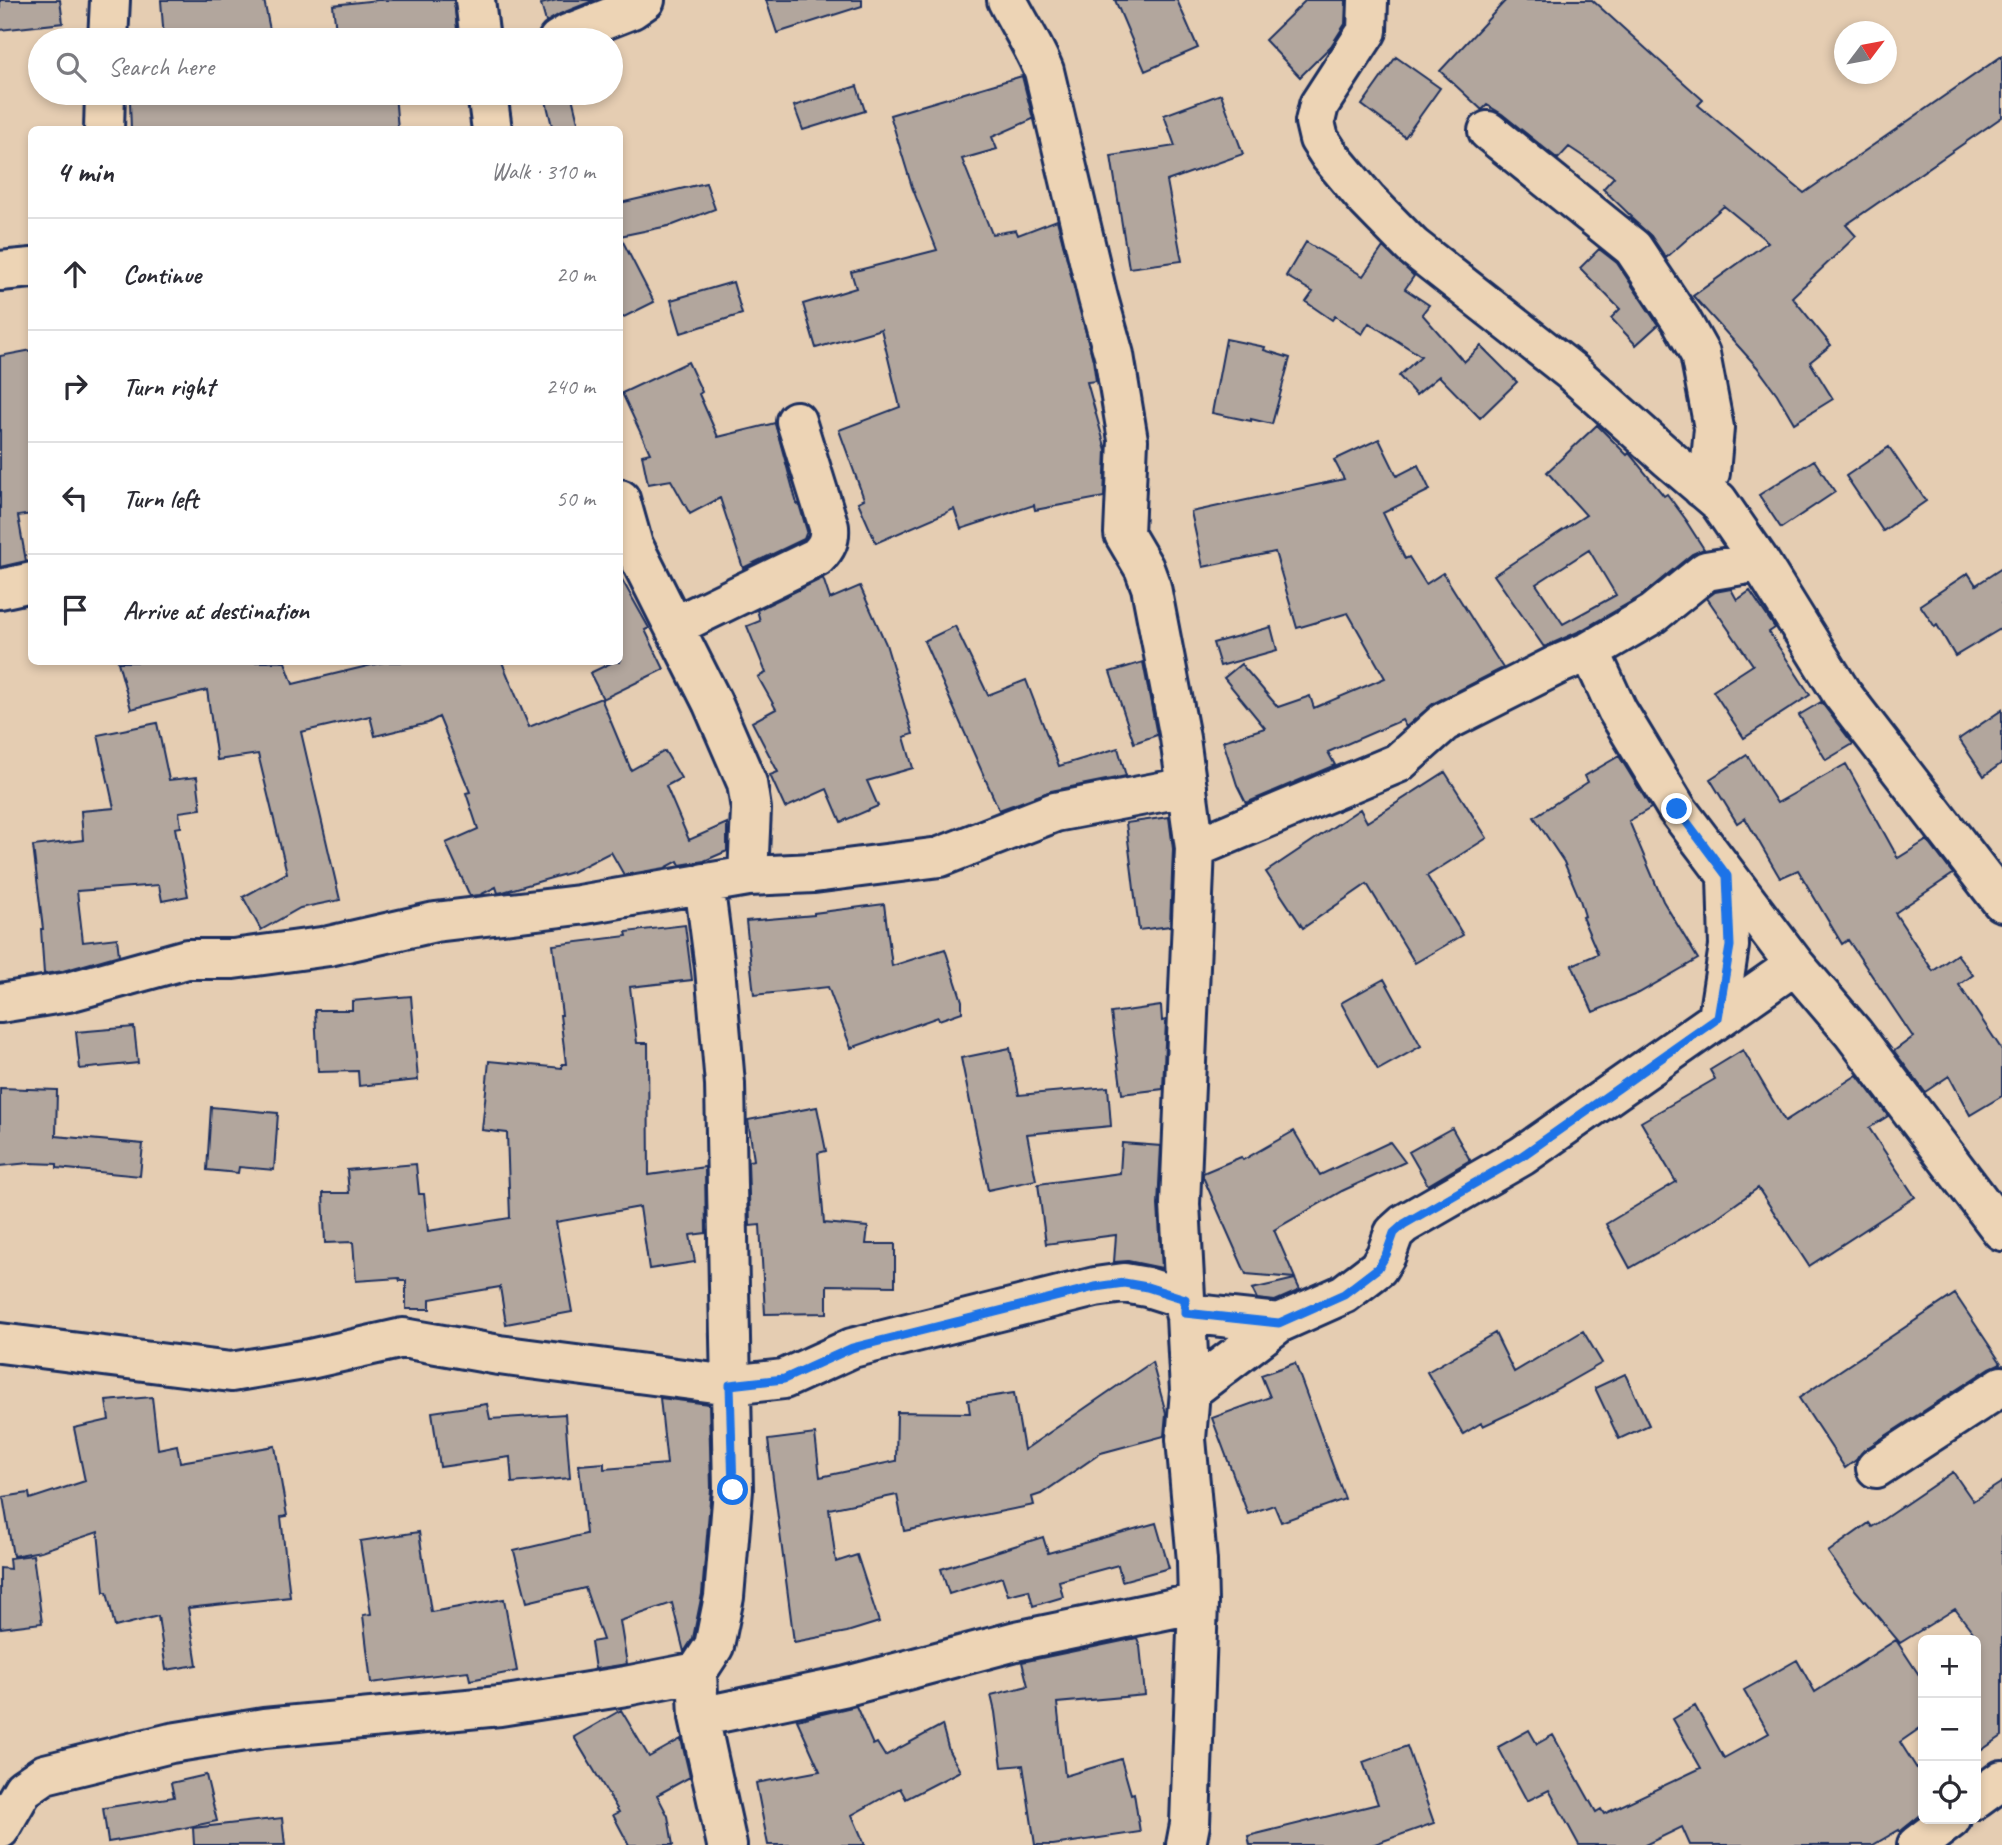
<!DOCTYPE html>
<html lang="en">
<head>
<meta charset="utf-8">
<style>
	:root { --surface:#fff; --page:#f2f2f3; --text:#2b2b33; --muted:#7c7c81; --line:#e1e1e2 }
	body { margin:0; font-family:Caveat,sans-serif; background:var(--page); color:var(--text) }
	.controls { position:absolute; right:21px; bottom:21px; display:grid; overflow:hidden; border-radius:10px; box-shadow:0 4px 10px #0003 }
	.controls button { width:63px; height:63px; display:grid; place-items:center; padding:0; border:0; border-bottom:2px solid var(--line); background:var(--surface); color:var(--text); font:35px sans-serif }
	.compass { position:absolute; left:1834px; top:21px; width:63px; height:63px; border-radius:50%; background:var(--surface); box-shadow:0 4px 10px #0003; rotate:58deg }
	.stop { position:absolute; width:21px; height:21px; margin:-16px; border:5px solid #1a73e8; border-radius:50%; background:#fff }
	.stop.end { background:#1a73e8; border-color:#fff; box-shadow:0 2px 7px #0008 }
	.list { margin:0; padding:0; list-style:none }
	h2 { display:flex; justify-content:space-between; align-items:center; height:91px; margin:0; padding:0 28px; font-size:30px }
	h2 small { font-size:23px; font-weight:400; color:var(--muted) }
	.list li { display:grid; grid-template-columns:46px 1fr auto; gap:21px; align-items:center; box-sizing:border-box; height:112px; padding:0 28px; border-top:2px solid var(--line) }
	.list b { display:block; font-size:26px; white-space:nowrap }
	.list em { font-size:23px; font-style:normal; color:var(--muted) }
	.icon { flex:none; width:38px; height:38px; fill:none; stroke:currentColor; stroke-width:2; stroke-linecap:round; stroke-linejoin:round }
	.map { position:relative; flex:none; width:2002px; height:1845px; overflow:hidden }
	.search { position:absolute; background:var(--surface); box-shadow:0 4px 10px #0003; left:28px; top:28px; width:595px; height:77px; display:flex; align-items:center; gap:18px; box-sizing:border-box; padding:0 24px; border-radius:38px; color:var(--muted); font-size:26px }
	.panel { position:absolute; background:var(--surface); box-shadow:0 4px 10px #0003; left:28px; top:126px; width:595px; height:539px; border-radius:10px }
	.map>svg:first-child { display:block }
	.building { fill:#b2a69d; stroke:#1b2f5e; stroke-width:2; fill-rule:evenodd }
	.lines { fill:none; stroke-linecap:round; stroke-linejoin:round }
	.minor-casing { stroke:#1b2f5e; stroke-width:44 }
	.minor { stroke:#edd4b5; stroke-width:38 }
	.route { stroke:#1a73e8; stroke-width:9 }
</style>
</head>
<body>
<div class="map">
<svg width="2002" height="1845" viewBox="0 0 2002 1845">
	<rect width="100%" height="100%" fill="#e5cdb2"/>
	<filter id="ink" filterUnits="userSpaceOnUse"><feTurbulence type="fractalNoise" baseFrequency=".0143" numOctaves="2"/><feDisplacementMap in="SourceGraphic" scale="14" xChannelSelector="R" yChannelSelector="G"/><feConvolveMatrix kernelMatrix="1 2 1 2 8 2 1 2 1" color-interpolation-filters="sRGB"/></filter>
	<g filter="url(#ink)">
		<path class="building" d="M0 0H60L63 23 0 30Z
			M161 0H264L272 40H164Z
			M378 0H454L458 40H337L333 5Z
			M557 0H595L560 14 546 22 541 4Z
			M766 0H862V6L777 33Z
			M1115 0H1177L1198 48 1145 71Z
			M1306 0H1346L1345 24 1331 46 1300 77 1265 40Z
			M1506 0H1592L1703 100 1698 105 1804 193 2002 56V117L1846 225 1856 236 1792 297 1831 345 1810 362 1833 399 1794 423 1777 394 1757 367 1693 296 1768 242 1724 206 1666 258 1651 236 1631 218 1632 217 1603 189 1614 177 1569 147 1558 159 1502 114 1487 105 1482 110 1440 71Z
			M1396 57 1440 88 1405 137 1362 105Z
			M1022 76 1033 119 992 137 997 149 962 159 992 234 1016 230 1018 235 1057 220 1093 360 1096 381 1087 382 1106 450 1104 497 1035 510 1034 505 961 529 954 509 876 543 858 502 864 499 839 430 900 407 881 329 816 348 803 304 856 288 851 272 937 250 912 187 890 115Z
			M857 86 865 111 803 130 794 106Z
			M271 93H395L398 130H131L130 101 229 96V98Z
			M544 93H571L580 130H553Z
			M1221 94 1243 154 1167 181 1182 261 1129 268 1111 156 1175 146 1164 115Z
			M706 183 715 209 673 225 620 236 654 302 620 319V203Z
			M1306 242 1363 276 1383 247 1414 276 1405 289 1429 305 1422 314 1464 362 1481 346 1517 382 1480 418 1439 376 1416 395 1399 376 1421 356 1369 323 1362 334 1335 316 1332 320 1306 302 1313 292 1286 276Z
			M1599 249 1617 263 1658 325 1636 345 1611 318 1620 309 1580 268Z
			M733 282 742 314 681 333 671 300Z
			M1226 339 1265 347 1264 350 1290 358 1272 424 1251 419V421L1212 413Z
			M32 350V514L18 516 26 561 0 567V356Z
			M688 362 702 392 699 394 718 437 775 423 797 504H799L807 531 804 539 743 568 720 498 690 514 671 480 648 484 642 455 650 453 622 393Z
			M1597 425 1627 455 1629 453 1664 496 1667 494 1687 521H1686L1704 549 1692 554 1641 596 1580 631 1544 647 1494 575 1586 515 1547 472ZM1589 550 1616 595 1563 624 1536 584Z
			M1379 439 1397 476 1418 465 1430 490 1383 513 1405 559 1409 557 1426 584 1443 573 1503 668 1434 703 1406 727 1402 720 1328 752 1335 765 1246 803 1237 785 1223 741 1265 728 1224 678 1241 664 1278 707 1310 696 1314 708 1385 678 1348 613 1297 628 1275 552 1203 567 1191 512 1344 479 1334 460Z
			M1889 447 1926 501 1883 531 1846 476Z
			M1814 460 1835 492 1781 528 1759 495Z
			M2002 568V628L1955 656 1937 625 1935 627 1920 605 1968 573 1976 585Z
			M620 576 649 628 645 630 664 669 603 699 590 673 613 662H620Z
			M823 578 830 599 860 586 886 644 913 734 904 737 913 768 867 781 878 806 841 822 827 789 785 808 770 775 778 772 752 722 776 709 758 677 766 673 747 626 760 621 757 610Z
			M1731 589 1737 600 1750 591 1775 628 1769 632 1810 695 1744 738 1713 691 1753 665 1707 598 1715 592Z
			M955 626 988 695 1026 680 1059 766 1118 748 1126 776 1051 791 999 810 924 641Z
			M1271 627 1277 650 1220 666 1213 643Z
			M118 662H285L293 684 384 662H502L529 727 601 698 631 770 665 751 681 778 666 786 689 840 727 823V851L704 861 680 865 678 861 665 868 624 875 611 852 572 872 503 892 498 893 496 887 480 895 470 896 446 843 478 829 466 793 470 792 439 717 428 723 375 736 370 716 301 732 340 900 300 908 261 930 243 897 287 873 258 754 217 760 207 690 131 709Z
			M1143 662 1157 735 1134 743 1110 672Z
			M1821 702 1853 744 1826 760 1799 715Z
			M2002 710V763L1984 776 1959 739Z
			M157 723 169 780 197 777 201 809 179 812 181 827 175 828 188 896 162 901 159 885 77 891 83 942 117 938 119 955 63 971 44 974 41 929H43L33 846 83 840 81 811 114 808 98 735Z
			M1747 755 1777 803 1846 764 1898 858 1927 840 1953 874 1895 913 1933 971 1957 954 1973 975 1959 985 2002 1050V1096L1970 1115 1949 1076 1925 1092 1894 1051 1913 1037 1848 940 1842 944 1798 870 1780 878 1745 818 1737 823 1710 779Z
			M1619 756 1651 808 1629 821 1663 901 1698 959 1639 993 1593 1012 1572 965 1598 954 1582 917 1585 916 1580 900 1564 862 1534 817 1588 782 1585 776Z
			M1445 772 1487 838 1427 876 1463 935 1415 963 1367 884 1303 928 1266 872 1360 809 1367 822Z
			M1169 817 1173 849 1170 926 1139 930 1126 823Z
			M884 904 892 966 945 949 962 1001V1012L939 1020 938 1017 851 1048 828 987 754 995 746 921 814 915V913Z
			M685 925 692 980 630 987 637 1043H648L649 1175 705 1167 706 1233 690 1235 695 1262 649 1269 640 1207 556 1222 572 1312 506 1324 500 1287 430 1299V1309H406V1281H400L399 1278 356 1281 353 1242 325 1243 323 1193H349L347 1170 416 1164 419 1194H424L428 1231 510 1218 507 1133 482 1130 489 1061 562 1068V1064H566L560 1015H562L553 945 627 936 626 932Z
			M1384 979 1421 1046 1378 1070 1341 1003Z
			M411 996 418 1080 359 1086 358 1071 318 1072 315 1010H352V1001Z
			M1161 1006 1162 1021 1166 1020 1163 1089 1122 1094 1111 1013Z
			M134 1027 138 1063 80 1069 76 1032Z
			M1010 1048 1019 1095 1108 1087 1111 1126 1027 1134 1036 1180 988 1190 961 1058Z
			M1743 1050 1785 1121 1857 1075 1888 1116 1869 1128 1915 1197 1809 1266 1758 1188 1712 1221 1630 1268 1606 1224 1676 1182 1641 1122 1715 1079 1710 1070Z
			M0 1088 57 1090 56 1136 143 1144 140 1176 57 1168V1164L29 1163 0 1166Z
			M211 1107 278 1113 274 1170 239 1167 238 1173 207 1170Z
			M817 1107 826 1151 818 1153 824 1223 868 1227 866 1244H895V1286L827 1285V1313L765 1314 760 1225 750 1226 748 1161 754 1160 748 1120Z
			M1452 1128 1470 1160 1428 1185 1409 1152Z
			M1294 1131 1320 1175 1390 1142 1405 1162 1342 1191 1274 1230 1295 1278 1246 1274 1203 1177V1173L1241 1157 1243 1160Z
			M1122 1143 1161 1146 1158 1205 1162 1268 1128 1261 1114 1262 1116 1235 1046 1244 1038 1184 1120 1173Z
			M1295 1279 1300 1290 1275 1301 1257 1299 1252 1289Z
			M1955 1294 2001 1363 1990 1368 1864 1450 1856 1460 1845 1468 1799 1398Z
			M1583 1331 1602 1363 1528 1405 1483 1426 1481 1423 1463 1434 1427 1372 1495 1333 1514 1372Z
			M1152 1362 1166 1413 1164 1436 1101 1453 1041 1494 1032 1497 1034 1505 904 1531 897 1495 829 1509 836 1562 857 1555 879 1622 847 1632 794 1642 768 1440 815 1434 820 1477 896 1461 897 1412 970 1413 968 1400 1014 1393 1024 1450Z
			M1295 1363 1345 1499 1281 1522 1274 1505 1248 1514 1212 1418 1270 1397 1261 1375Z
			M1625 1374 1649 1425 1619 1439 1595 1388Z
			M152 1397 158 1449 177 1445 180 1462 275 1446 287 1516 281 1517 290 1597 188 1608 197 1665 166 1670 158 1616 115 1627 107 1592H104L98 1532 41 1551 13 1556 3 1497 29 1493 30 1499 85 1481 74 1428 109 1420 106 1401Z
			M660 1398 709 1404 711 1489 702 1594 693 1638 684 1652 672 1603 620 1621 627 1664 595 1669 591 1642 603 1640 585 1588 527 1602 514 1551 586 1534 579 1465 604 1463V1469L667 1464Z
			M487 1404 490 1419 565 1414 570 1478 512 1483 510 1457 440 1467 432 1412Z
			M1953 1472 1973 1501 2002 1482V1736L1976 1754V1636L1955 1609 1900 1643 1851 1585 1828 1552 1869 1523 1872 1527Z
			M1156 1523 1169 1568 1122 1581 1118 1565 1059 1581 1063 1597 1033 1606 1029 1590 1008 1595 1002 1577 949 1594 941 1569 1043 1537 1048 1553Z
			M419 1532 431 1612 504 1599 517 1671 470 1680 468 1671 371 1683 363 1615 371 1614 360 1541Z
			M33 1555 42 1623 0 1628V1568L10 1569 9 1558Z
			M1137 1638 1140 1646 1145 1695 1057 1703 1065 1776 1121 1759 1131 1794 1134 1793 1140 1832 1053 1845H1035L1023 1765 1002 1767 995 1712 991 1695 1028 1686 1022 1662Z
			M1896 1640 1923 1681V1726L1900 1742 1923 1778V1813L1900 1832 1899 1830 1873 1845H1690L1682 1827 1645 1845H1579L1549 1790 1527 1801 1498 1747 1529 1730 1537 1744 1553 1735 1596 1812 1601 1809 1604 1814 1701 1768 1673 1719 1695 1706 1724 1758 1769 1733 1744 1690 1797 1660 1815 1692Z
			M856 1706 873 1745 877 1743 885 1756 942 1725 949 1751 960 1771 906 1799 900 1788 852 1815 865 1845H768L756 1783 820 1771 797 1720Z
			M621 1710 649 1757 681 1739 690 1777 657 1795 668 1816 673 1845H629L613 1815 619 1812 574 1737Z
			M1407 1746 1434 1823 1372 1845H1250L1248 1836 1378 1804 1363 1762Z
			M206 1775 217 1821 156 1834 108 1842 103 1808 174 1797 171 1783Z
			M282 1818 285 1845H194L193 1828Z"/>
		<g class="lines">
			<g class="minor-casing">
				<path id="minor" d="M475 0 480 40
					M1007 0C1019 24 1034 46 1044 71L1098 298 1114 355 1128 440 1124 534 1144 568 1151 587 1180 738 1195 848 1180 1204 1190 1391 1186 1439 1197 1561 1198 1603 1190 1824 1186 1845
					M1368 0 1367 31 1319 105 1315 122 1319 139 1330 156 1367 200 1412 246 1572 372 1669 459 1718 501 1760 562 1842 694 2002 902
					M108 40 110 0
					M558 40 568 34 632 9 645 0
					M487 93 492 130
					M104 130 105 93
					M1488 131 1633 248 1681 320 1700 354 1714 428 1710 473 1702 488
					M0 271 32 268
					M620 499 633 545 712 702 747 783 751 809 748 876
					M1760 562 1706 571 1653 614 1590 651 1617 710 1677 809 1795 965 1853 1033 2002 1231
					M0 589 32 582
					M675 626 817 557C827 547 830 540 829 527L796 421
					M1195 848 1398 763 1444 722 1557 665 1590 651
					M704 883 715 968 725 1084 733 1490 724 1597 714 1646 697 1672 699 1717 727 1845
					M0 1003 68 992 187 959H233L329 946 435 922 579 905 748 876 814 873 940 857 1055 812 1187 787
					M1718 1018 1729 946 1727 876
					M1185 1313 1279 1323
					M0 1343 231 1372 310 1359 403 1338 499 1355 730 1385 784 1379 852 1348 1095 1287 1124 1283 1147 1287 1185 1299
					M1190 1391 1279 1323 1344 1294 1378 1268 1386 1255 1394 1233 1404 1224 1522 1156 1795 965
					M1876 1468 2002 1386
					M699 1717 843 1687 1016 1641 1198 1603
					M1976 1799 2002 1780
					M0 1829 23 1789 45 1774 171 1743 264 1728 500 1706 626 1686 697 1672
					M1917 1845 1951 1819"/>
			</g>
			<use href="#minor" class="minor"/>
		</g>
	</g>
	<g class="lines" filter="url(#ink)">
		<path class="route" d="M733 1490 730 1385 784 1379 852 1348 1095 1287 1124 1283 1147 1287 1185 1299V1313L1279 1323 1344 1294 1378 1268 1386 1255 1394 1233 1404 1224 1522 1156 1718 1018 1730 946 1727 876 1677 809"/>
	</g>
</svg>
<div class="controls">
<button>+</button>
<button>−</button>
<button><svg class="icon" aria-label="locate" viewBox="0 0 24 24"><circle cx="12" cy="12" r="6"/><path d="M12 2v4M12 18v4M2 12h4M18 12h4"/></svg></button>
</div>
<svg class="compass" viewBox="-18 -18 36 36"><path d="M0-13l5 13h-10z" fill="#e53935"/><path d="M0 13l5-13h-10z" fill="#7c7c81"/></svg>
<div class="stop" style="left:733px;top:1490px"></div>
<div class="stop end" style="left:1677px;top:809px"></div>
<div class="search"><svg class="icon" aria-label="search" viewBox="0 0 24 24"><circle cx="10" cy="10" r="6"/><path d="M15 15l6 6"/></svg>Search here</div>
<section class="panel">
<h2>4 min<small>Walk · 310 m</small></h2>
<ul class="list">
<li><svg class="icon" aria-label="ahead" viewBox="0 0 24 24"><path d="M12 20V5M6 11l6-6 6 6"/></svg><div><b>Continue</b></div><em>20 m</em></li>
<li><svg class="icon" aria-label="right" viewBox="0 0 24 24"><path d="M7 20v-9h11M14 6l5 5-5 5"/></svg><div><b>Turn right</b></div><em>240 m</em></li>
<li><svg class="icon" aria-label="left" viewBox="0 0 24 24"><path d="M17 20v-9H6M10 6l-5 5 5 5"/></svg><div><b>Turn left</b></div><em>50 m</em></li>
<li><svg class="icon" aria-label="arrive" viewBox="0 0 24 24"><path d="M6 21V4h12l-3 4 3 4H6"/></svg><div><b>Arrive at destination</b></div></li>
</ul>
</section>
</div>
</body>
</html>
